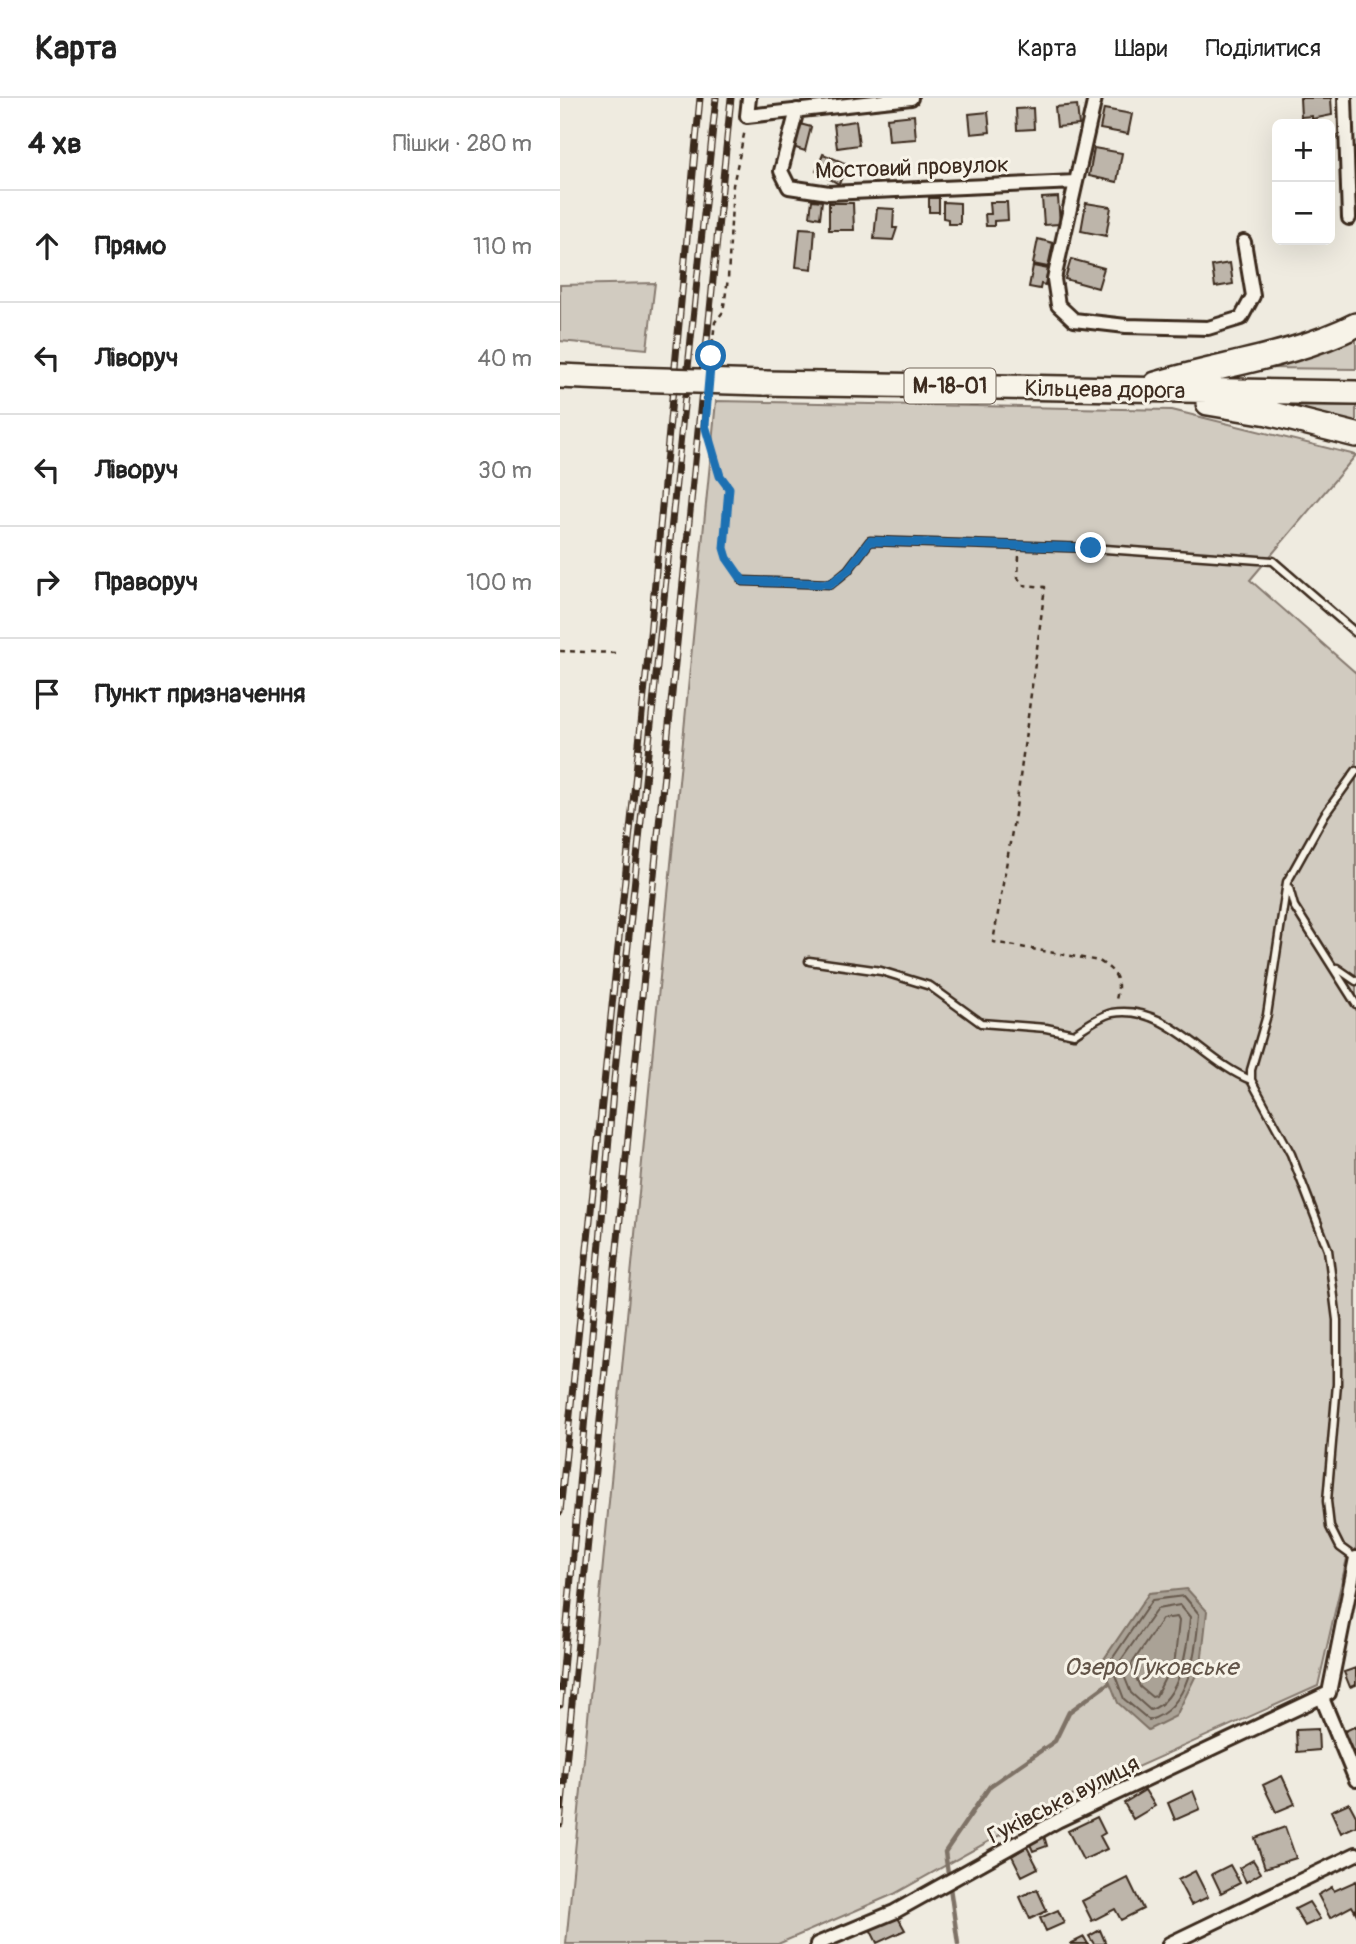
<!DOCTYPE html>
<html lang="uk">
<head>
<meta charset="utf-8">
<style>
	:root { --surface:#fff; --page:#f2f2f2; --text:#222; --muted:#767676; --line:#e0e0e0 }
	body { margin:0; font-family:Pangolin,sans-serif; background:var(--page); color:var(--text) }
	.controls { position:absolute; right:21px; top:21px; display:grid; overflow:hidden; border-radius:10px; box-shadow:0 7px 28px #0002 }
	.controls button { width:63px; height:63px; display:grid; place-items:center; padding:0; border:0; border-bottom:2px solid var(--line); background:var(--surface); color:var(--text); font:35px sans-serif }
	.stop { position:absolute; width:21px; height:21px; margin:-16px; border:5px solid #1f6fb2; border-radius:50%; background:#fff }
	.stop.end { background:#1f6fb2; border-color:#fff; box-shadow:0 2px 7px #0008 }
	.list { margin:0; padding:0; list-style:none }
	h2 { display:flex; justify-content:space-between; align-items:center; height:91px; margin:0; padding:0 28px; font-size:30px }
	h2 small { font-size:23px; font-weight:400; color:var(--muted) }
	.list li { display:grid; grid-template-columns:46px 1fr auto; gap:21px; align-items:center; box-sizing:border-box; height:112px; padding:0 28px; border-top:2px solid var(--line) }
	.list b { display:block; font-size:26px; white-space:nowrap }
	.list em { font-size:23px; font-style:normal; color:var(--muted) }
	.icon { flex:none; width:38px; height:38px; fill:none; stroke:currentColor; stroke-width:2; stroke-linecap:round; stroke-linejoin:round }
	.map { position:relative; flex:none; width:796px; height:1846px; overflow:hidden }
	header { display:flex; align-items:center; gap:42px; box-sizing:border-box; height:98px; padding:0 35px; background:var(--surface); border-bottom:2px solid var(--line) }
	header strong { font-size:33px }
	nav { display:flex; gap:38px; margin-inline-start:auto; font-size:24px }
	main { display:flex }
	aside { flex:1; background:var(--surface) }
	.map>svg:first-child { display:block }
	.green { fill:#d1cbc0; stroke:#867a6f; stroke-width:2 }
	.water { fill:#aaa296; stroke:#7e7266; stroke-width:2 }
	.lines { fill:none; stroke-linecap:round; stroke-linejoin:round }
	.shore { stroke:#675a4e; stroke-width:2 }
	.stream { stroke:#7e7266; stroke-width:4.5 }
	.building { fill:#bdb5aa; stroke:#3b2a1e; stroke-width:2 }
	.lane-casing { stroke:#3b2a1e; stroke-width:11 }
	.street-casing { stroke:#3b2a1e; stroke-width:18 }
	.highway-casing { stroke:#3b2a1e; stroke-width:28 }
	.path { stroke:#3b2a1e; stroke-width:2.5; stroke-dasharray:5 5; stroke-linecap:butt }
	.lane { stroke:#f7f3e8; stroke-width:6 }
	.street { stroke:#f7f3e8; stroke-width:12 }
	.highway { stroke:#f7f3e8; stroke-width:23 }
	.rail-casing { stroke:#3b2a1e; stroke-width:7 }
	.rail { stroke:#f7f3e8; stroke-width:4.5; stroke-dasharray:13; stroke-linecap:butt }
	.highway-bridge-casing { stroke:#3b2a1e; stroke-width:28; stroke-linecap:butt }
	.highway-bridge { stroke:#f7f3e8; stroke-width:23 }
	.route { stroke:#1f6fb2; stroke-width:9 }
	.labels { text-anchor:middle; stroke-width:6; stroke-linejoin:round; paint-order:stroke }
	.shield { fill:#f7f3e8; stroke:#73665b; stroke-width:2 }
	.shield-label { font-size:21px; font-weight:bold; fill:#3b2a1e }
	.street-label { font-size:23px; fill:#3b2a1e; stroke:#f7f3e8 }
	.water-label { font-size:24px; font-style:italic; fill:#625448; stroke:#f7f3e8 }
</style>
</head>
<body>
<header>
<strong>Карта</strong>
<nav><a>Карта</a><a>Шари</a><a>Поділитися</a></nav>
</header>
<main>
<aside>
<h2>4 хв<small>Пішки · 280 m</small></h2>
<ul class="list">
<li><svg class="icon" aria-label="ahead" viewBox="0 0 24 24"><path d="M12 20V5M6 11l6-6 6 6"/></svg><div><b>Прямо</b></div><em>110 m</em></li>
<li><svg class="icon" aria-label="left" viewBox="0 0 24 24"><path d="M17 20v-9H6M10 6l-5 5 5 5"/></svg><div><b>Ліворуч</b></div><em>40 m</em></li>
<li><svg class="icon" aria-label="left" viewBox="0 0 24 24"><path d="M17 20v-9H6M10 6l-5 5 5 5"/></svg><div><b>Ліворуч</b></div><em>30 m</em></li>
<li><svg class="icon" aria-label="right" viewBox="0 0 24 24"><path d="M7 20v-9h11M14 6l5 5-5 5"/></svg><div><b>Праворуч</b></div><em>100 m</em></li>
<li><svg class="icon" aria-label="arrive" viewBox="0 0 24 24"><path d="M6 21V4h12l-3 4 3 4H6"/></svg><div><b>Пункт призначення</b></div></li>
</ul>
</aside>
<div class="map">
<svg width="796" height="1846" viewBox="0 0 796 1846">
	<rect width="100%" height="100%" fill="#efebe0"/>
	<filter id="ink" filterUnits="userSpaceOnUse"><feTurbulence type="fractalNoise" baseFrequency=".0143" numOctaves="2"/><feDisplacementMap in="SourceGraphic" scale="14" xChannelSelector="R" yChannelSelector="G"/><feConvolveMatrix kernelMatrix="1 2 1 2 8 2 1 2 1" color-interpolation-filters="sRGB"/></filter>
	<g filter="url(#ink)">
		<path class="green" d="M95 185 87 251 0 243V187Z
			M796 232V271L691 270Z
			M156 303 612 312 796 357 690 482 796 575V1451L788 1456 758 1588 501 1703 334 1796 218 1846H6Z
			M731 307 796 308V328Z"/>
		<path class="water" d="M627 1491 647 1513 641 1567 616 1618 588 1632 558 1605 542 1564 589 1495Z"/>
		<g class="lines">
			<path class="shore" d="M624 1498 639 1516C636 1553 630 1611 589 1622L564 1601 550 1564 592 1502Z
				M620 1507 630 1519C628 1547 621 1603 590 1612L571 1595 559 1565 597 1511Z
				M617 1519 619 1523 615 1560 596 1598 592 1599 580 1589 571 1567 602 1521Z"/>
			<path class="stream" d="M398 1846 385 1754 430 1688 495 1643 509 1614 549 1585"/>
		</g>
		<path class="building" d="M740 0H771L772 17 752 21V18L741 19Z
			M517 7 519 27 497 29 495 9Z
			M473 10 474 31 457 32 456 11Z
			M544 11 572 16 568 36 540 31Z
			M428 14 430 34 411 36 409 16Z
			M354 17 356 41 329 43 327 20Z
			M296 23 299 47 277 50 274 26Z
			M240 26 251 29 245 53 233 49Z
			M534 50 562 55 557 84 529 78Z
			M263 56 287 66 279 86 256 73Z
			M498 99 500 126 484 127 482 100Z
			M369 100H379V114H369Z
			M252 102 262 103 260 120 250 118Z
			M383 104 400 105V126H388V121L383 120Z
			M430 104H447L448 122 434 123V128H426L425 116H431Z
			M269 105H293L294 132H269Z
			M526 105 551 109 546 138 521 133Z
			M317 110 334 111 333 130H337L333 142 314 141Z
			M240 130 255 131 252 171 236 169Z
			M478 141 493 145 488 169 473 166Z
			M511 161 544 170 538 190 505 181Z
			M670 165 673 186 655 189 652 168Z
			M473 168 488 171 485 187 481 186 480 191 469 189Z
			M796 1570V1587L790 1589 784 1574Z
			M796 1628V1653L793 1654 783 1634Z
			M758 1631 759 1652 737 1654 736 1632Z
			M722 1678 735 1706 716 1714 703 1687Z
			M585 1692 595 1708 573 1721 564 1705Z
			M633 1693 640 1711 615 1722 608 1705Z
			M789 1705 796 1718V1728L781 1735 771 1713Z
			M537 1719 545 1735 540 1738 547 1751 523 1762 508 1733Z
			M725 1729 736 1760 705 1770 695 1740Z
			M484 1738 487 1748 473 1753 469 1744Z
			M467 1749 478 1770 462 1778 452 1758Z
			M693 1762 701 1775 686 1784 679 1770Z
			M670 1767 680 1785 661 1795 652 1776Z
			M635 1773 648 1799 631 1807 618 1782Z
			M568 1780 583 1811 561 1822 555 1811 532 1823 522 1803Z
			M796 1783V1815L792 1808 770 1820 758 1797 772 1789 774 1793Z
			M477 1791 487 1813 470 1821 460 1799Z
			M749 1804 760 1821 745 1828 735 1811Z
			M498 1812 504 1825 486 1833 480 1820Z
			M337 1818 345 1832 317 1845 310 1831Z
			M540 1832 546 1846H534L529 1838Z
			M524 1839 528 1846H510Z"/>
		<g class="lines">
			<g class="lane-casing">
				<path id="lane" d="M183 483 271 486 288 472 310 443 531 450 713 463 796 535
					M729 790 734 808 796 906
					M249 863 321 873 370 888 421 925 486 930 514 936C525 929 539 918 552 915 607 905 645 965 691 982
					M777 870 796 883
					M795 1460 780 1449 770 1429 767 1403 777 1286V1222L768 1152 731 1056 691 982V972L707 917 727 784 765 716 796 673"/>
			</g>
			<g class="street-casing">
				<path id="street" d="M189 0 187 18 351 0
					M535 0 494 181 498 207 514 222 566 228 648 230 681 220 693 198 684 144
					M785 0 789 120
					M237 12 221 73 229 89 269 95 516 84
					M762 1600 796 1682
					M257 1846 334 1814 499 1722 769 1595 796 1460
					M609 1846 796 1756"/>
			</g>
			<g class="highway-casing">
				<path id="highway" d="M0 278 69 281
					M204 285 796 295
					M596 286C662 266 734 258 796 227
					M648 305 708 315 796 337"/>
			</g>
			<path class="path" d="M150 266 155 224 163 214 168 181 173 87 185 32
				M147 300 145 327 160 378 169 390 164 450 176 474
				M459 458 458 480 463 487 485 489 456 710 433 844 539 863C559 875 561 884 555 905
				M0 553 56 555"/>
			<use href="#lane" class="lane"/>
			<use href="#street" class="street"/>
			<use href="#highway" class="highway"/>
			<g class="rail-casing">
				<path id="rail" d="M0 1414 89 548 140 0
					M0 1607 54 982 156 0
					M0 1726 171 0"/>
			</g>
			<use href="#rail" class="rail"/>
			<g class="highway-bridge-casing">
				<path id="highway-bridge" d="M69 281 204 285"/>
			</g>
			<use href="#highway-bridge" class="highway-bridge"/>
		</g>
	</g>
	<g class="lines" filter="url(#ink)">
		<path class="route" d="M151 258 145 327 160 378 169 390 164 450 167 460 183 483 271 486 288 472 310 443 531 450"/>
	</g>
	<g class="labels">
		<rect class="shield" x="344.5" y="270.5" width="91" height="35" rx="5"/>
		<g class="shield-label">
			<text x="390" y="295">М-18-01</text>
		</g>
		<g class="street-label">
			<text transform="translate(352 69) rotate(-2)" y="8">Мостовий провулок</text>
			<text transform="translate(545 291) rotate(1)" y="8">Кільцева дорога</text>
			<text transform="translate(503 1701) rotate(-27)" y="8">Гуківська вулиця</text>
		</g>
		<g class="water-label">
			<text x="591" y="1577">Озеро Гуковське</text>
		</g>
	</g>
</svg>
<div class="controls">
<button>+</button>
<button>−</button>
</div>
<div class="stop" style="left:151px;top:258px"></div>
<div class="stop end" style="left:531px;top:450px"></div>
</div>
</main>
</body>
</html>
